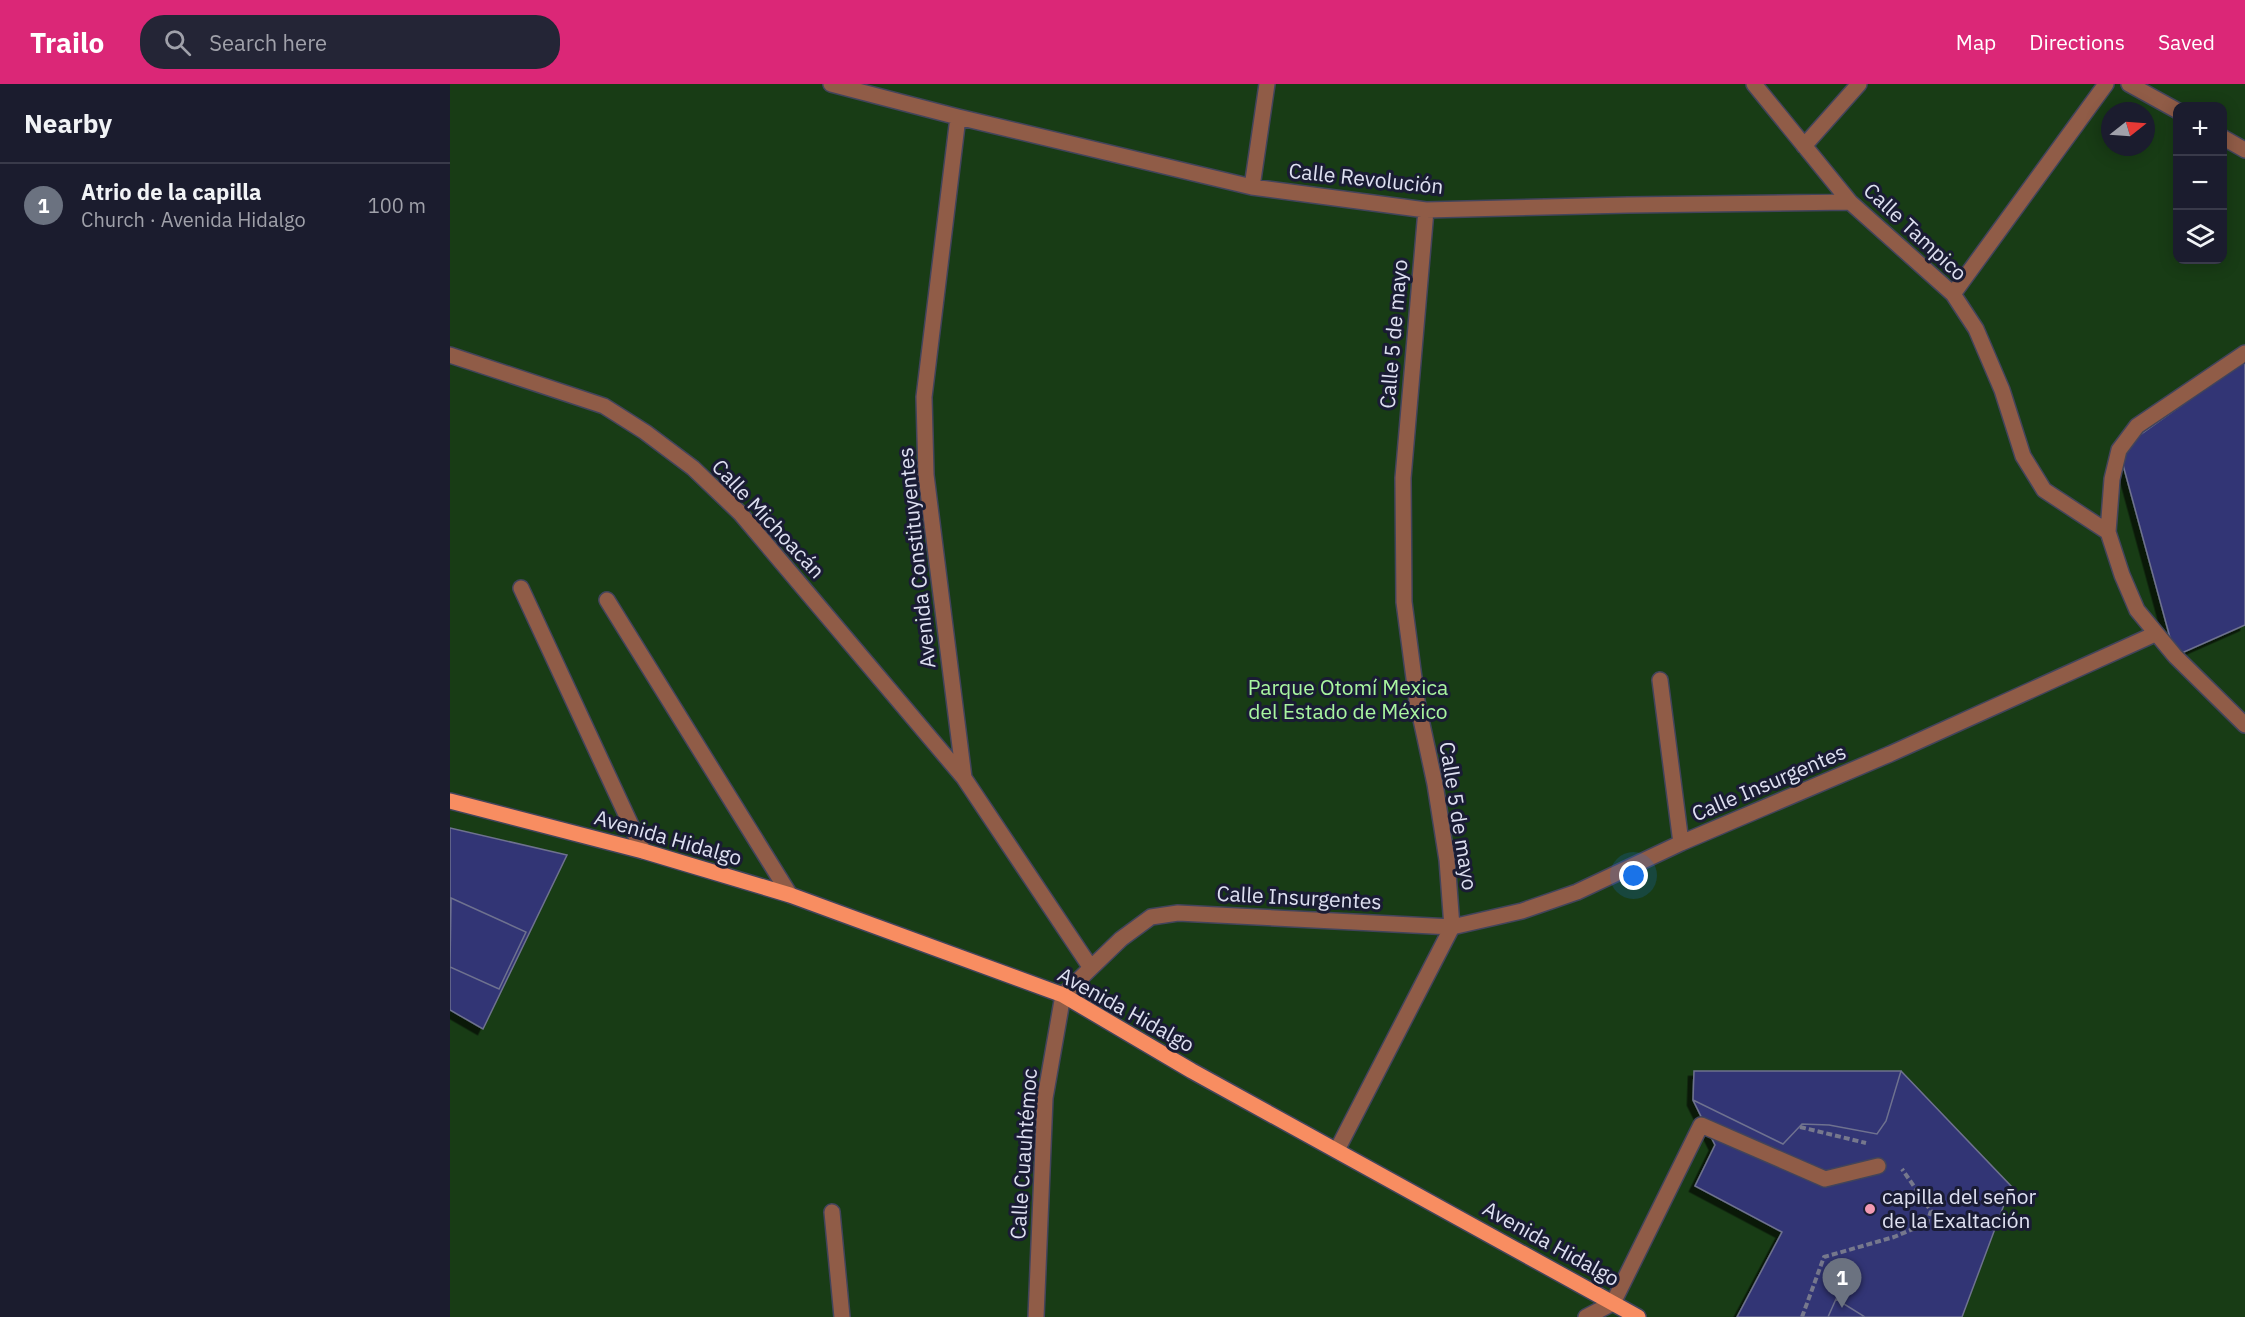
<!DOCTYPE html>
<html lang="en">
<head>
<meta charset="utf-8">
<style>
	:root { --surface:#1b1c2e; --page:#242536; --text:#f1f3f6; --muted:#a0a1aa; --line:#393a4a; --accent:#db2777 }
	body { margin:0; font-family:"IBM Plex Sans",sans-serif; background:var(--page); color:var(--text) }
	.controls { position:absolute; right:18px; top:18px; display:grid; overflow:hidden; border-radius:12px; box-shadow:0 3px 15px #0003 }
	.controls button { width:54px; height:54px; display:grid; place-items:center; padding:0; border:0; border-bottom:2px solid var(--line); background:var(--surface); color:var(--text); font:30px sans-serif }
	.compass { position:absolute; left:1651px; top:18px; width:54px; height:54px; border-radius:50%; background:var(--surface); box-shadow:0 3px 15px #0003; rotate:73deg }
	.you { position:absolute; left:1184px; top:792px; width:21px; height:21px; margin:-15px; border:4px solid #fff; border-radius:50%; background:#1a73e8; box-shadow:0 0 0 9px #1a73e833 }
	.badge { display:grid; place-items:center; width:39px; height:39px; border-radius:50%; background:var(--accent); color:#fff; font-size:20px; font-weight:700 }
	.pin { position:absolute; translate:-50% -50px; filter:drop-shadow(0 2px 3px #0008) }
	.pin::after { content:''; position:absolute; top:32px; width:21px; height:18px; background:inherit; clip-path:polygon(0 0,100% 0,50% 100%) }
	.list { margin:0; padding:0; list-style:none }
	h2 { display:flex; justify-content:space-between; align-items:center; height:78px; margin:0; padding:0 24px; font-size:26px }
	h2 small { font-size:20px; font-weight:400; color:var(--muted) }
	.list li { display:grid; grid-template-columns:39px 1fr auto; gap:18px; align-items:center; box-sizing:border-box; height:84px; padding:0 24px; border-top:2px solid var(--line) }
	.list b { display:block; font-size:22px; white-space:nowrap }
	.list p { margin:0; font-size:20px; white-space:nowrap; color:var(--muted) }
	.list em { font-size:20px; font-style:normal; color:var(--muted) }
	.icon { flex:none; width:33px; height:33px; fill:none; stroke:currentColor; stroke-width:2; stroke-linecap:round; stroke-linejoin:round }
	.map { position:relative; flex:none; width:1795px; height:1233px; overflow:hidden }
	header { display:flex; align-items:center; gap:36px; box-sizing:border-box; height:84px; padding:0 30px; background:var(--accent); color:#fff }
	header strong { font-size:28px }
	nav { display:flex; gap:33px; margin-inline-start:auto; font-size:21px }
	.search { width:420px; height:54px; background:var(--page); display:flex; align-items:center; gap:15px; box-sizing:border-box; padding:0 21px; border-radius:24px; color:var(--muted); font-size:22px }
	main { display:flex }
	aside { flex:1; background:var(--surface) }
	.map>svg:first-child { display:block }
	.green { fill:#183c15; fill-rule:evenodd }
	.building { fill:#333475; stroke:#6e728f; stroke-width:1.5; filter:url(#shadow) }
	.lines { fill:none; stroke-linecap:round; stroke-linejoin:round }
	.minor-casing { stroke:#42445b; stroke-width:18 }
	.major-casing { stroke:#42445b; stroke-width:18 }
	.path { stroke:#76788d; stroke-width:4; stroke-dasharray:6 3; stroke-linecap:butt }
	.minor { stroke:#905c47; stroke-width:15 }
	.major { stroke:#f88d61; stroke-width:15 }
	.poi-dot { fill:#f19ab2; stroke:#1a1c34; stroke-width:2 }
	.labels { text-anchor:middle; stroke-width:6; stroke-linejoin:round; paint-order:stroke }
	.street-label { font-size:21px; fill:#dee0f1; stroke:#1a1c34 }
	.park-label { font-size:21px; fill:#a9f6a0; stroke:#1a1c34 }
	.poi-label { font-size:21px; fill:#dee0f1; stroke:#1a1c34; text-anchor:start }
</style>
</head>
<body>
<header>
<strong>Trailo</strong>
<div class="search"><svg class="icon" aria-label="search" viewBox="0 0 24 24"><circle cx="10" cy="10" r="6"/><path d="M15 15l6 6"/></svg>Search here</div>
<nav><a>Map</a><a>Directions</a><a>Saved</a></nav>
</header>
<main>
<aside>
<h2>Nearby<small></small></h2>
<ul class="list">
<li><span class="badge" style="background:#6b7280">1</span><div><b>Atrio de la capilla</b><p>Church · Avenida Hidalgo</p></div><em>100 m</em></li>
</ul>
</aside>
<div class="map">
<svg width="1795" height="1233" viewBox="0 0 1795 1233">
	<defs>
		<filter id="shadow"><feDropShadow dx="-5.5" dy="5.5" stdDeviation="0" flood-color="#0009"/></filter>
	</defs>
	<rect width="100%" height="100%" fill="#24263e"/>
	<path class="green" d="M0 0H1795V1233H0ZM1728 22H1772V176H1728ZM1660 27H1696V63H1660Z"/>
	<path class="building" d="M1795 276V541L1725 572 1669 366Z
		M0 744 117 771 33 945 0 926Z
		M1 814 76 848 49 905 0 883Z
		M1244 987H1451L1561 1102 1512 1233H1287L1332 1148 1245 1102 1265 1061 1243 1016Z
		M1244 987H1451L1436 1037 1427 1050 1379 1041 1352 1040 1333 1060 1243 1016Z
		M1386 1215 1415 1233H1378Z"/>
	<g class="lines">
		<g class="minor-casing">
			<path id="minor" d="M381 0 508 33 802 103 976 126 1178 121 1400 118
				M1304 0 1400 118 1503 210 1526 245 1552 306 1573 372 1594 406 1658 448
				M1679 0 1728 27
				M508 33 474 313 476 391 514 694 641 884
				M1772 53 1795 66
				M1354 62 1409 0
				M802 103 817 0
				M1503 210 1656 0
				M1795 269 1687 342 1669 366 1662 395 1658 448 1672 491 1687 526 1725 572 1795 641
				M0 271 154 322 195 348 243 384 290 429 514 694
				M71 504 193 767
				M157 516 340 811
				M1210 596 1231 759
				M887 1066 1002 843 997 776 985 700 967 617 954 518 953 394 976 126
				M382 1128 392 1233
				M586 1233 595 1014 613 911 671 855 701 833 728 829 1002 843 1072 827 1127 808 1231 759 1440 670 1705 550
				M1136 1233 1163 1219 1251 1041 1375 1095 1428 1082"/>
		</g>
		<g class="major-casing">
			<path id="major" d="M0 717 193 767 340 811 613 911 742 987 1188 1233"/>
		</g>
		<path class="path" d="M1350 1043 1416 1059
			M1352 1233 1374 1173 1444 1153 1477 1139 1481 1127 1452 1085"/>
		<use href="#minor" class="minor"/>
		<use href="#major" class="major"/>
	</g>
	<circle class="poi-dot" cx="1420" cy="1125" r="6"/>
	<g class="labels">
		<g class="street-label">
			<text transform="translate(916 95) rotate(6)" y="7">Calle Revolución</text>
			<text transform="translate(1465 148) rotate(43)" y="7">Calle Tampico</text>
			<text transform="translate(944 250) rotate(-85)" y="7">Calle 5 de mayo</text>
			<text transform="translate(318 435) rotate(47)" y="7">Calle Michoacán</text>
			<text transform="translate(467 474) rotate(-96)" y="7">Avenida Constituyentes</text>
			<text transform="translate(1319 699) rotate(-23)" y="7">Calle Insurgentes</text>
			<text transform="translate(1008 732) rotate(81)" y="7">Calle 5 de mayo</text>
			<text transform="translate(218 754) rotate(16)" y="7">Avenida Hidalgo</text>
			<text transform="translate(849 814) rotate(3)" y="7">Calle Insurgentes</text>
			<text transform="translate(676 926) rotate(29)" y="7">Avenida Hidalgo</text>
			<text transform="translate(574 1070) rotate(-86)" y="7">Calle Cuauhtémoc</text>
			<text transform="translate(1101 1160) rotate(29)" y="7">Avenida Hidalgo</text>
		</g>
		<g class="park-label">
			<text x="898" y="611">Parque Otomí Mexica<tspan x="898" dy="24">del Estado de México</tspan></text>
		</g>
		<g class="poi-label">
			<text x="1432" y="1120">capilla del señor<tspan x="1432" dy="24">de la Exaltación</tspan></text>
		</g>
	</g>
</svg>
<div class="controls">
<button>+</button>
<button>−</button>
<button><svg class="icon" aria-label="layers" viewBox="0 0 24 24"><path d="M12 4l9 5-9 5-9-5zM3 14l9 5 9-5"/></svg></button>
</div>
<svg class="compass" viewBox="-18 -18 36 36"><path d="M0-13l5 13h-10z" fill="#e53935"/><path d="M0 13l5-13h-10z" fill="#a0a1aa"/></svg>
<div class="you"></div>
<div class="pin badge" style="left:1392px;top:1224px;background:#6b7280">1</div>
</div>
</main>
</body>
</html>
